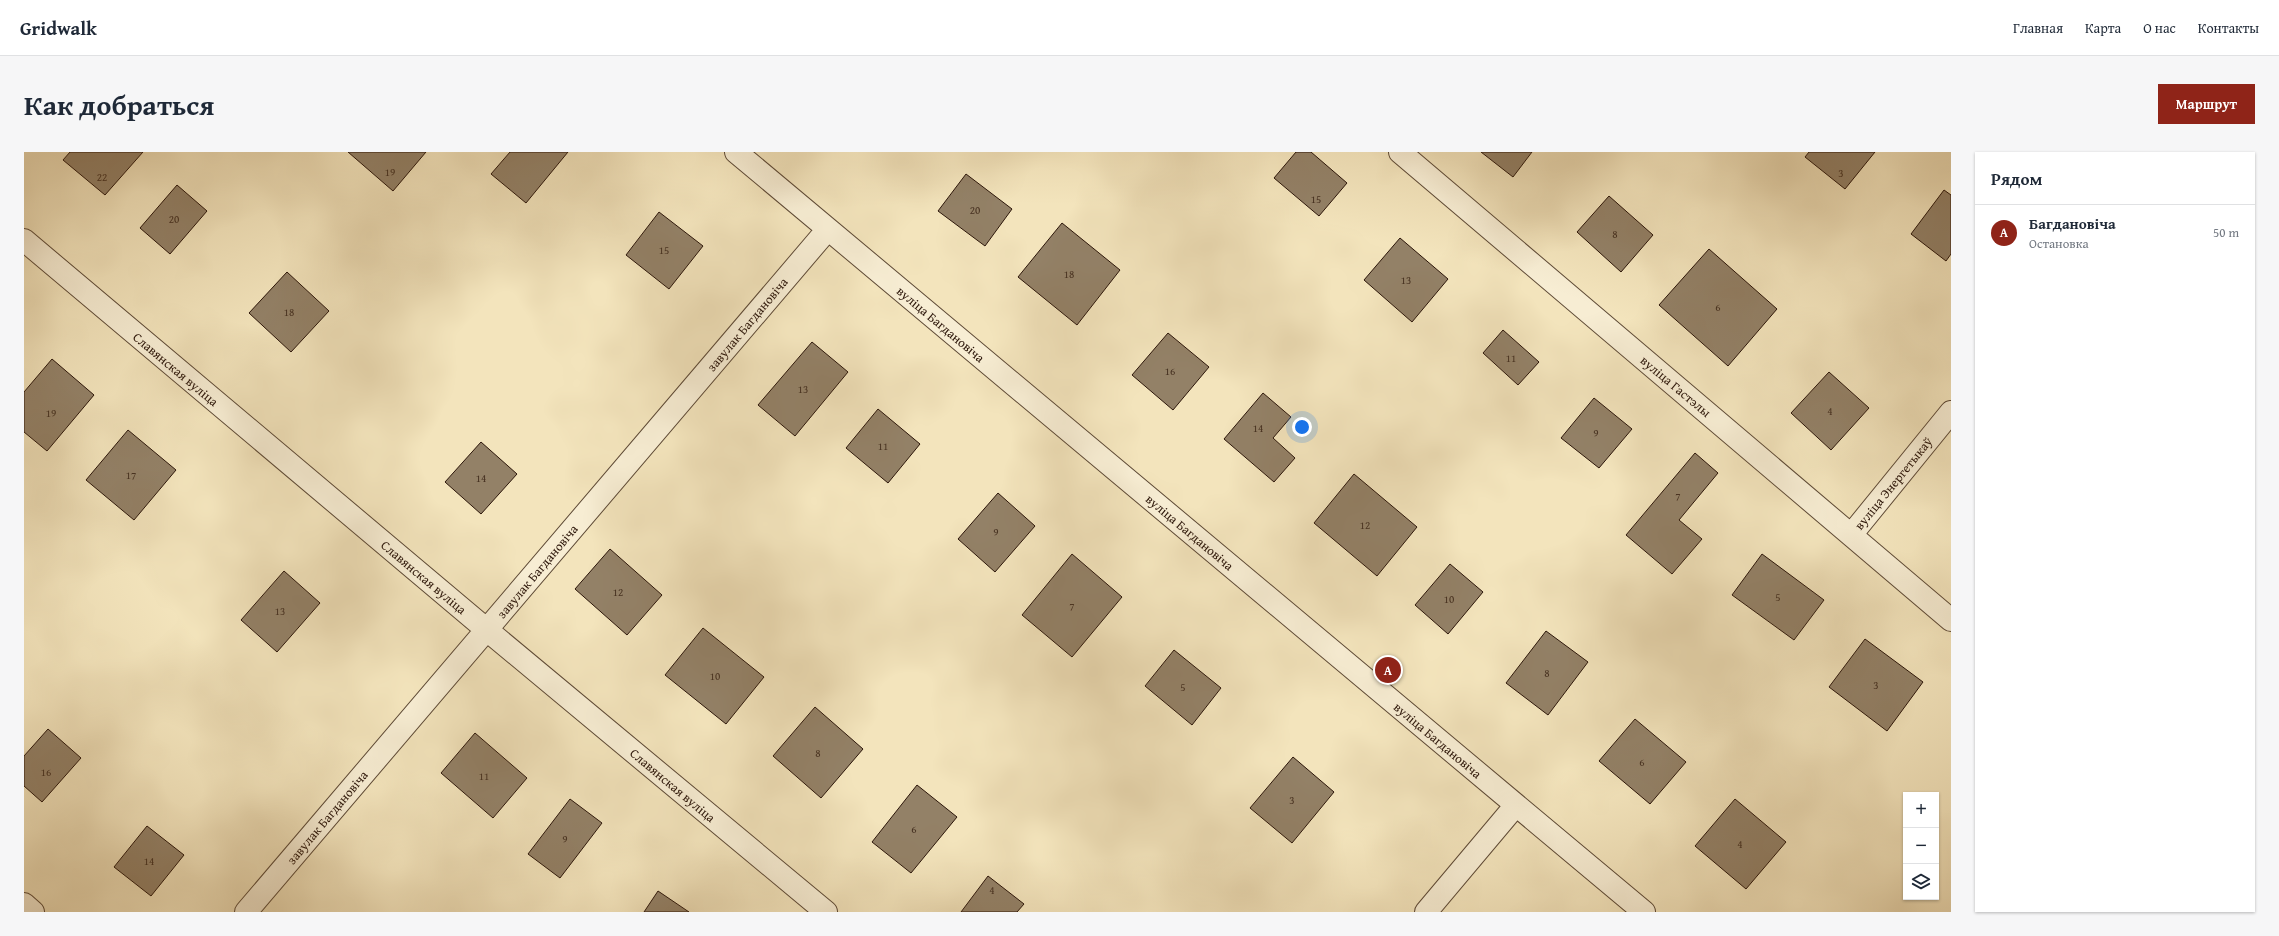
<!DOCTYPE html>
<html lang="ru">
<head>
<meta charset="utf-8">
<style>
	:root { --surface:#fff; --page:#f6f6f7; --text:#1f2937; --muted:#747a83; --line:#e0e1e3; --accent:#8f2418 }
	body { margin:0; font-family:"Gentium Book Plus",serif; background:var(--page); color:var(--text) }
	.controls { position:absolute; right:12px; bottom:12px; display:grid; overflow:hidden; border-radius:0px; box-shadow:0 1px 3px #0004 }
	.controls button { width:36px; height:36px; display:grid; place-items:center; padding:0; border:0; border-bottom:1px solid var(--line); background:var(--surface); color:var(--text); font:20px sans-serif }
	.you { position:absolute; left:1278px; top:275px; width:14px; height:14px; margin:-10px; border:3px solid #fff; border-radius:50%; background:#1a73e8; box-shadow:0 0 0 6px #1a73e833 }
	.badge { display:grid; place-items:center; width:26px; height:26px; border-radius:50%; background:var(--accent); color:#fff; font-size:13px; font-weight:700 }
	.pin { position:absolute; translate:-50% -50%; border:2px solid #fff; box-shadow:0 1px 4px #0006 }
	.list { margin:0; padding:0; list-style:none }
	h2 { display:flex; justify-content:space-between; align-items:center; height:52px; margin:0; padding:0 16px; font-size:17px }
	h2 small { font-size:13px; font-weight:400; color:var(--muted) }
	.list li { display:grid; grid-template-columns:26px 1fr auto; gap:12px; align-items:center; box-sizing:border-box; height:56px; padding:0 16px; border-top:1px solid var(--line) }
	.list b { display:block; font-size:15px; white-space:nowrap }
	.list p { margin:0; font-size:13px; white-space:nowrap; color:var(--muted) }
	.list em { font-size:13px; font-style:normal; color:var(--muted) }
	.icon { flex:none; width:22px; height:22px; fill:none; stroke:currentColor; stroke-width:2; stroke-linecap:round; stroke-linejoin:round }
	.map { position:relative; flex:none; width:1927px; height:760px; overflow:hidden; border-radius:0px }
	header { display:flex; align-items:center; gap:24px; box-sizing:border-box; height:56px; padding:0 20px; background:var(--surface); border-bottom:1px solid var(--line) }
	header strong { font-size:19px }
	nav { display:flex; gap:22px; margin-inline-start:auto; font-size:14px }
	.intro { display:flex; align-items:center; justify-content:space-between; box-sizing:border-box; height:96px; padding:0 24px }
	h1 { margin:0; font-size:28px }
	.button { padding:10px 18px; border-radius:0px; background:var(--accent); color:#fff; font-size:14px; font-weight:700 }
	main { display:flex; gap:24px; padding:0 24px }
	aside { flex:1; background:var(--surface); border-radius:0px; box-shadow:0 1px 3px #0004 }
	.map>svg:first-child { display:block }
	.building { fill:#938167; stroke:#2c160a }
	.lines { fill:none; stroke-linecap:round; stroke-linejoin:round }
	.street-casing { stroke:#5e4a36; stroke-width:24 }
	.street { stroke:#f7edd3; stroke-width:22 }
	.labels { text-anchor:middle; stroke-width:3.5; stroke-linejoin:round; paint-order:stroke }
	.number-label { font-size:11px; fill:#463121 }
	.street-label { font-size:13px; fill:#2c160a; stroke:#f7edd3 }
</style>
</head>
<body>
<header>
<strong>Gridwalk</strong>
<nav><a>Главная</a><a>Карта</a><a>О нас</a><a>Контакты</a></nav>
</header>
<div class="intro"><h1>Как добраться</h1><a class="button">Маршрут</a></div>
<main>
<div class="map">
<svg width="1927" height="760" viewBox="0 0 1927 760">
	<rect width="100%" height="100%" fill="#f3e4bc"/>
	<filter id="stains"><feTurbulence type="fractalNoise" baseFrequency=".005" numOctaves="4"/><feColorMatrix values="0 0 0 0 .2 0 0 0 0 .09 0 0 0 0 .02 0 0 0 .5 -.17"/></filter>
	<radialGradient id="worn" r=".72"><stop offset=".6" stop-color="#630" stop-opacity="0"/><stop offset="1" stop-color="#630" stop-opacity=".3"/></radialGradient>
	<path class="building" d="M46 0H119L81 43 39 8Z
		M324 0H402L369 39Z
		M486 0H544L502 51 467 22Z
		M1272 0H1287L1323 31 1295 64 1250 26Z
		M1457 0H1508L1489 25Z
		M1785 0H1851L1821 37 1781 5Z
		M942 22 988 57 961 94 914 59Z
		M153 33 183 59 146 102 116 76Z
		M1920 38 1927 43V102L1922 109 1887 82Z
		M1585 44 1629 83 1597 120 1553 80Z
		M635 60 679 94 645 137 602 103Z
		M1038 71 1096 118 1053 173 994 125Z
		M1376 86 1424 127 1388 170 1340 128Z
		M1685 97 1753 157 1704 214 1635 153Z
		M263 120 305 159 267 200 225 161Z
		M1479 178 1515 210 1494 233 1459 201Z
		M1144 181 1185 215 1149 258 1108 223Z
		M788 190 824 220 771 284 734 253Z
		M28 207 70 243 23 299 0 280V240Z
		M1805 220 1845 256 1807 298 1767 261Z
		M1239 241 1267 265 1249 286 1271 306 1250 330 1200 287Z
		M1570 246 1608 277 1575 316 1537 286Z
		M854 257 896 292 864 331 822 296Z
		M104 278 152 318 110 368 62 328Z
		M457 290 493 322 457 362 421 330Z
		M1671 301 1694 321 1655 368 1678 387 1648 422 1602 383Z
		M1330 322 1393 375 1353 424 1290 371Z
		M974 341 1011 374 971 420 934 387Z
		M586 397 638 443 603 483 551 437Z
		M1048 402 1098 445 1048 505 998 463Z
		M1738 402 1800 448 1770 488 1708 443Z
		M1426 412 1459 440 1424 482 1391 453Z
		M260 419 296 451 253 500 217 468Z
		M679 476 740 525 702 572 641 523Z
		M1522 479 1564 510 1524 563 1482 531Z
		M1841 487 1899 530 1863 579 1805 535Z
		M1150 498 1197 536 1168 573 1121 534Z
		M791 555 839 597 797 646 749 604Z
		M1611 567 1662 610 1626 652 1575 609Z
		M24 577 57 606 18 650 0 634V604Z
		M451 581 503 626 469 666 417 621Z
		M1269 605 1310 640 1268 691 1226 656Z
		M893 633 933 665 887 721 848 690Z
		M546 647 578 671 536 726 504 702Z
		M1711 647 1762 690 1722 737 1671 694Z
		M123 674 160 703 127 744 90 715Z
		M964 724 1000 752 993 760H937Z
		M634 739 665 760H620Z"/>
	<g class="lines">
		<g class="street-casing">
			<path id="street" d="M712 0 1620 760
				M1376 0 1927 468
				M0 88 463 478 802 760
				M1827 383 1927 260
				M0 752 9 760
				M222 760 804 77
				M1402 760 1492 653"/>
		</g>
		<use href="#street" class="street"/>
	</g>
	<g class="labels">
		<g class="number-label">
			<text x="366" y="24">19</text>
			<text x="1817" y="25">3</text>
			<text x="78" y="29">22</text>
			<text x="1292" y="51">15</text>
			<text x="951" y="62">20</text>
			<text x="150" y="71">20</text>
			<text x="1591" y="86">8</text>
			<text x="640" y="102">15</text>
			<text x="1045" y="126">18</text>
			<text x="1382" y="132">13</text>
			<text x="1694" y="159">6</text>
			<text x="265" y="164">18</text>
			<text x="1487" y="210">11</text>
			<text x="1146" y="223">16</text>
			<text x="779" y="241">13</text>
			<text x="1806" y="263">4</text>
			<text x="27" y="265">19</text>
			<text x="1234" y="280">14</text>
			<text x="1572" y="285">9</text>
			<text x="859" y="298">11</text>
			<text x="107" y="327">17</text>
			<text x="457" y="330">14</text>
			<text x="1654" y="348">7</text>
			<text x="1341" y="377">12</text>
			<text x="972" y="384">9</text>
			<text x="594" y="444">12</text>
			<text x="1754" y="449">5</text>
			<text x="1425" y="451">10</text>
			<text x="1048" y="458">7</text>
			<text x="256" y="463">13</text>
			<text x="1523" y="525">8</text>
			<text x="691" y="528">10</text>
			<text x="1852" y="537">3</text>
			<text x="1159" y="539">5</text>
			<text x="794" y="605">8</text>
			<text x="1618" y="614">6</text>
			<text x="22" y="624">16</text>
			<text x="460" y="628">11</text>
			<text x="1268" y="652">3</text>
			<text x="890" y="681">6</text>
			<text x="541" y="691">9</text>
			<text x="1716" y="696">4</text>
			<text x="125" y="713">14</text>
			<text x="968" y="742">4</text>
		</g>
		<g class="street-label">
			<text transform="translate(723 172) rotate(-50)" y="5">завулак Багдановіча</text>
			<text transform="translate(917 172) rotate(40)" y="5">вуліца Багдановіча</text>
			<text transform="translate(152 217) rotate(40)" y="5">Славянская вуліца</text>
			<text transform="translate(1652 234) rotate(40)" y="5">вуліца Гастэлы</text>
			<text transform="translate(1869 331) rotate(-51)" y="5">вуліца Энергетыкаў</text>
			<text transform="translate(1166 380) rotate(40)" y="5">вуліца Багдановіча</text>
			<text transform="translate(513 419) rotate(-50)" y="5">завулак Багдановіча</text>
			<text transform="translate(400 425) rotate(40)" y="5">Славянская вуліца</text>
			<text transform="translate(1414 588) rotate(40)" y="5">вуліца Багдановіча</text>
			<text transform="translate(649 633) rotate(40)" y="5">Славянская вуліца</text>
			<text transform="translate(303 665) rotate(-50)" y="5">завулак Багдановіча</text>
		</g>
	</g>
	<rect width="100%" height="100%" filter="url(#stains)"/>
	<rect width="100%" height="100%" fill="url(#worn)"/>
</svg>
<div class="controls">
<button>+</button>
<button>−</button>
<button><svg class="icon" aria-label="layers" viewBox="0 0 24 24"><path d="M12 4l9 5-9 5-9-5zM3 14l9 5 9-5"/></svg></button>
</div>
<div class="you"></div>
<div class="pin badge" style="left:1364px;top:518px">A</div>
</div>
<aside>
<h2>Рядом<small></small></h2>
<ul class="list">
<li><span class="badge">A</span><div><b>Багдановіча</b><p>Остановка</p></div><em>50 m</em></li>
</ul>
</aside>
</main>
</body>
</html>
